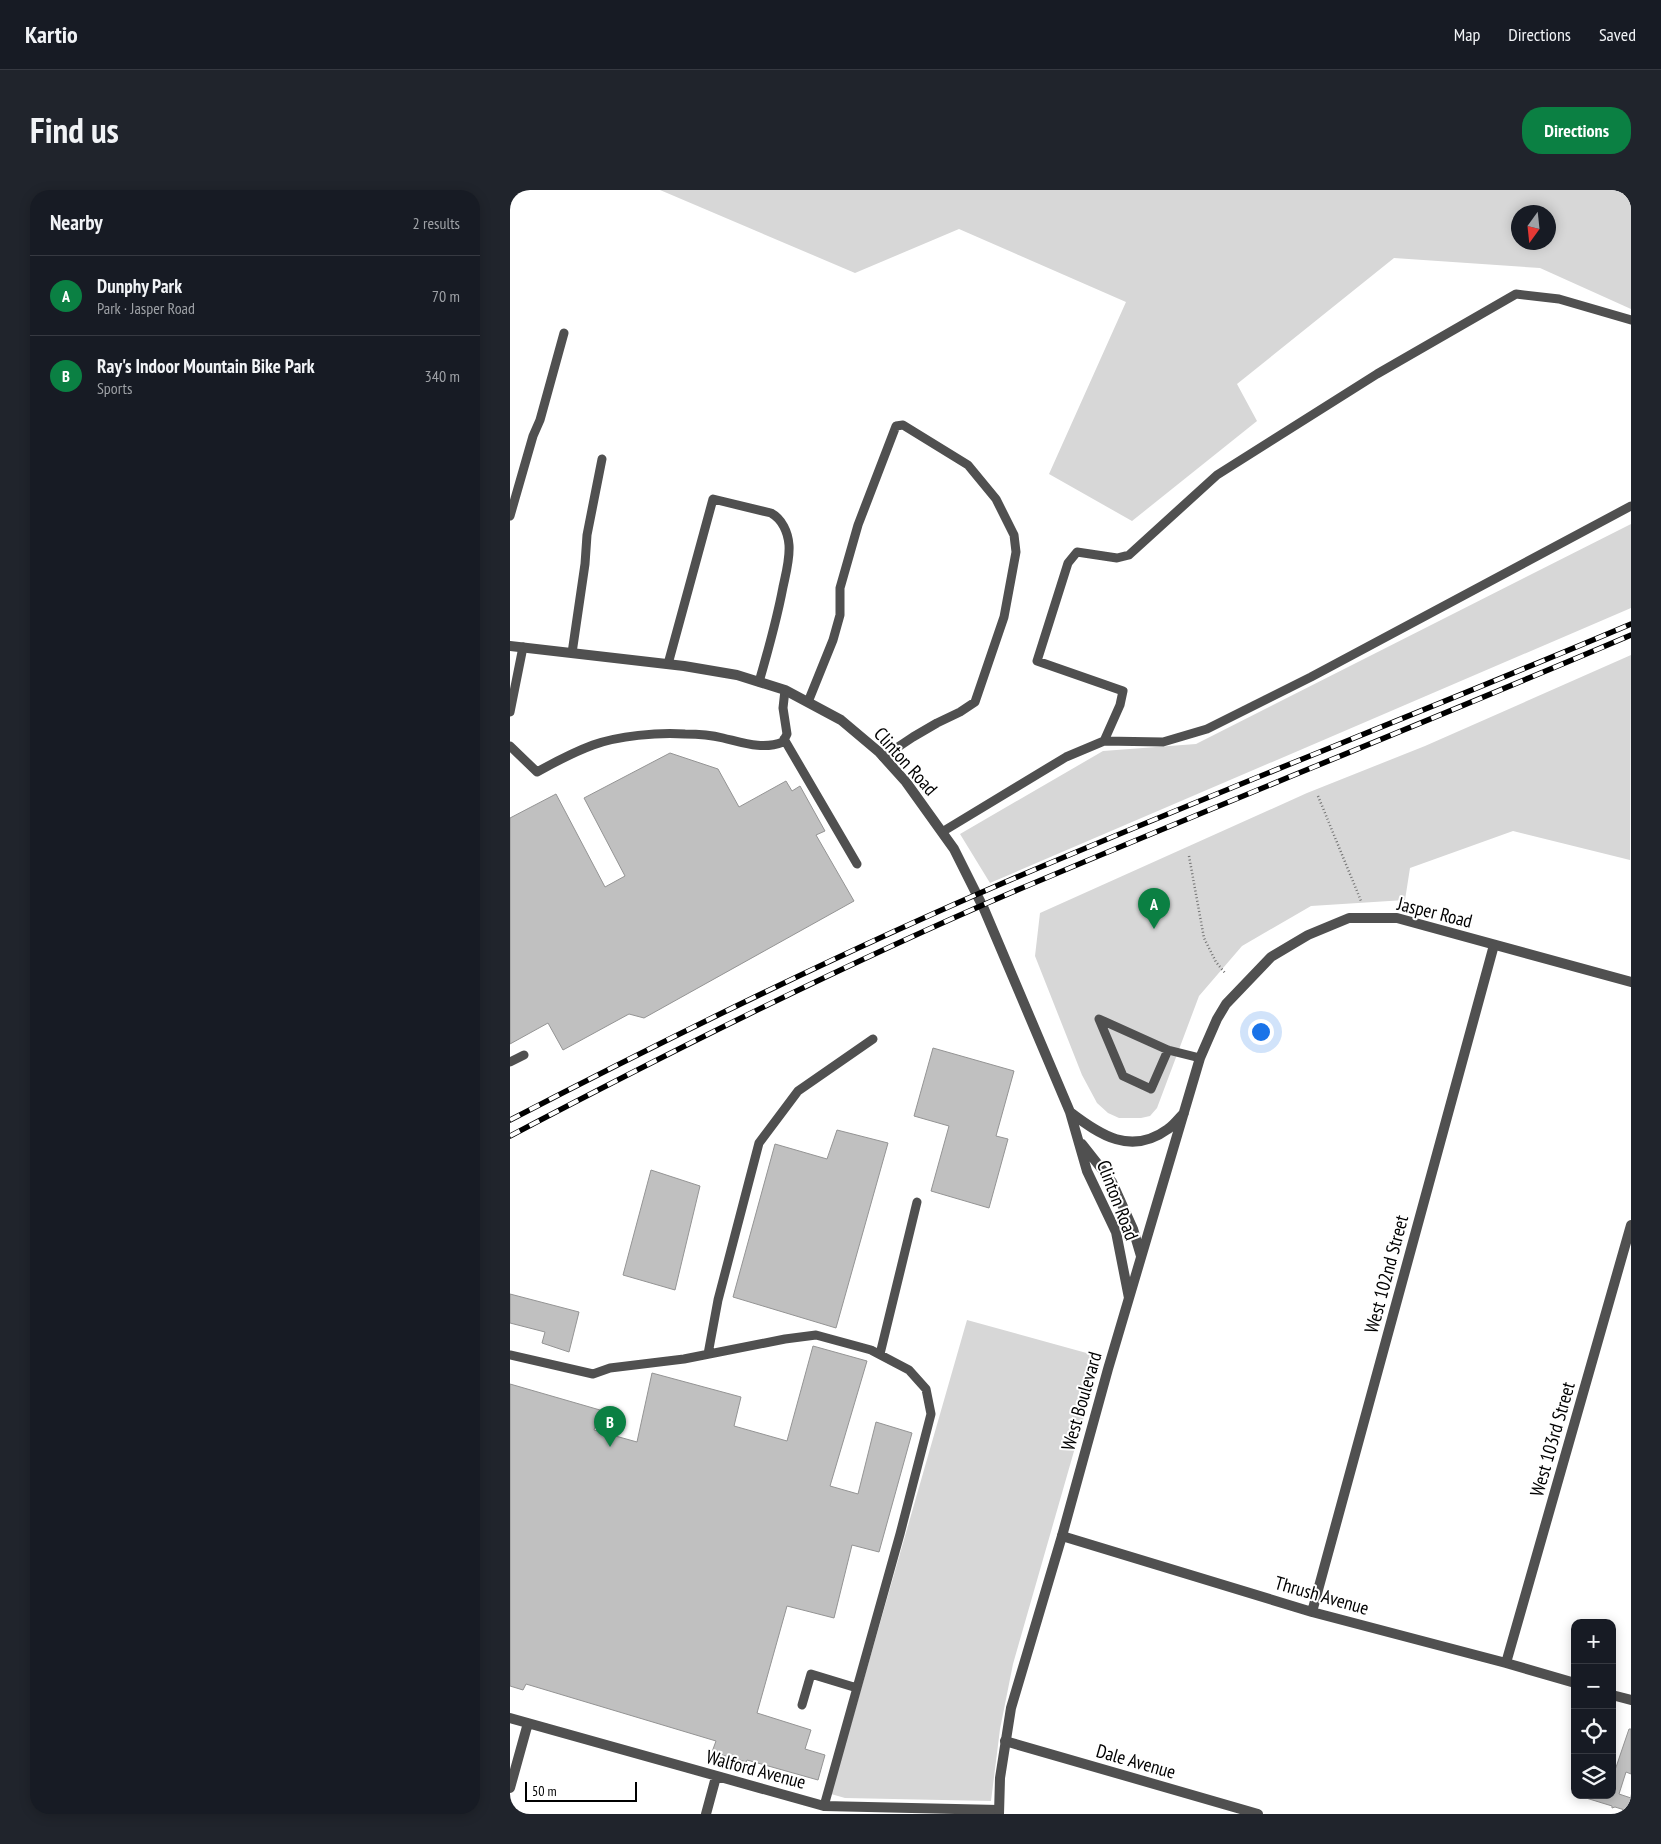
<!DOCTYPE html>
<html lang="en">
<head>
<meta charset="utf-8">
<style>
	:root { --surface:#171b24; --page:#20242c; --text:#f1f3f6; --muted:#9ea1a6; --line:#363941; --accent:#0b8043 }
	body { margin:0; font-family:"PT Sans Narrow",sans-serif; background:var(--page); color:var(--text) }
	.controls { position:absolute; right:15px; bottom:15px; display:grid; overflow:hidden; border-radius:10px; box-shadow:0 2px 12px #0003 }
	.controls button { width:45px; height:45px; display:grid; place-items:center; padding:0; border:0; border-bottom:1px solid var(--line); background:var(--surface); color:var(--text); font:25px sans-serif }
	.compass { position:absolute; left:1001px; top:15px; width:45px; height:45px; border-radius:50%; background:var(--surface); box-shadow:0 2px 12px #0003; rotate:195deg }
	.scale { position:absolute; left:15px; bottom:12px; width:112px; box-sizing:border-box; padding-left:5px; border:2px solid #000; border-top:0; font-size:14px; line-height:18px; white-space:nowrap; color:#000; -webkit-text-stroke:4px #fff; paint-order:stroke }
	.you { position:absolute; left:750px; top:841px; width:18px; height:18px; margin:-12px; border:4px solid #fff; border-radius:50%; background:#1a73e8; box-shadow:0 0 0 8px #1a73e833 }
	.badge { display:grid; place-items:center; width:32px; height:32px; border-radius:50%; background:var(--accent); color:#fff; font-size:16px; font-weight:700 }
	.pin { position:absolute; translate:-50% -41px; filter:drop-shadow(0 1px 2px #0008) }
	.pin::after { content:''; position:absolute; top:26px; width:18px; height:15px; background:inherit; clip-path:polygon(0 0,100% 0,50% 100%) }
	.list { margin:0; padding:0; list-style:none }
	h2 { display:flex; justify-content:space-between; align-items:center; height:65px; margin:0; padding:0 20px; font-size:21px }
	h2 small { font-size:16px; font-weight:400; color:var(--muted) }
	.list li { display:grid; grid-template-columns:32px 1fr auto; gap:15px; align-items:center; box-sizing:border-box; height:80px; padding:0 20px; border-top:1px solid var(--line) }
	.list b { display:block; font-size:19px; white-space:nowrap }
	.list p { margin:0; font-size:16px; white-space:nowrap; color:var(--muted) }
	.list em { font-size:16px; font-style:normal; color:var(--muted) }
	.icon { flex:none; width:28px; height:28px; fill:none; stroke:currentColor; stroke-width:2; stroke-linecap:round; stroke-linejoin:round }
	.map { position:relative; flex:none; width:1121px; height:1624px; overflow:hidden; border-radius:20px }
	header { display:flex; align-items:center; gap:30px; box-sizing:border-box; height:70px; padding:0 25px; background:var(--surface); border-bottom:1px solid var(--line) }
	header strong { font-size:24px }
	nav { display:flex; gap:28px; margin-inline-start:auto; font-size:18px }
	.intro { display:flex; align-items:center; justify-content:space-between; box-sizing:border-box; height:120px; padding:0 30px }
	h1 { margin:0; font-size:35px }
	.button { padding:12px 22px; border-radius:20px; background:var(--accent); color:#fff; font-size:18px; font-weight:700 }
	main { display:flex; gap:30px; padding:0 30px }
	aside { flex:1; background:var(--surface); border-radius:20px; box-shadow:0 2px 12px #0003 }
	.map>svg:first-child { display:block }
	.green { fill:#d7d7d7; fill-rule:evenodd }
	.building { fill:#c0c0c0; stroke:#949494 }
	.lines { fill:none; stroke-linecap:round; stroke-linejoin:round }
	.path { stroke:#727272; stroke-width:2.5; stroke-dasharray:1 2.5; stroke-linecap:butt }
	.service { stroke:#505050; stroke-width:9 }
	.minor { stroke:#505050; stroke-width:10 }
	.tertiary { stroke:#505050; stroke-width:10 }
	.rail-casing { stroke:#000; stroke-width:5.5 }
	.rail { stroke:#fff; stroke-width:4; stroke-dasharray:11; stroke-linecap:butt }
	.labels { text-anchor:middle; stroke-width:4; stroke-linejoin:round; paint-order:stroke }
	.street-label { font-size:19px; fill:#000; stroke:#fff }
</style>
</head>
<body>
<header>
<strong>Kartio</strong>
<nav><a>Map</a><a>Directions</a><a>Saved</a></nav>
</header>
<div class="intro"><h1>Find us</h1><a class="button">Directions</a></div>
<main>
<aside>
<h2>Nearby<small>2 results</small></h2>
<ul class="list">
<li><span class="badge">A</span><div><b>Dunphy Park</b><p>Park · Jasper Road</p></div><em>70 m</em></li>
<li><span class="badge">B</span><div><b>Ray's Indoor Mountain Bike Park</b><p>Sports</p></div><em>340 m</em></li>
</ul>
</aside>
<div class="map">
<svg width="1121" height="1624" viewBox="0 0 1121 1624">
	<rect width="100%" height="100%" fill="#fff"/>
	<path class="green" d="M150 0H1121V119L1030 78 884 68 727 194 747 231 622 331 539 284 616 112 449 39 345 83ZM1038 22V52H1008V22Z
		M1121 334V418L480 693 450 644 593 561 686 554Z
		M1121 465 1120 670 1003 641 900 678 895 710 801 716 732 756 689 806 647 918 640 926 631 928H609L598 923 587 913 572 885 525 766 530 723 797 603 915 556Z
		M457 1130 591 1167 503 1474 490 1539 481 1611 335 1608 321 1604Z"/>
	<path class="building" d="M160 563 208 579 229 617 276 591 282 601 290 596 315 641 306 645 344 711 134 828 119 824 53 860 38 833 0 854V628L46 604 95 697 115 686 74 608Z
		M423 858 504 881 486 946 498 949 479 1018 421 1001 439 936 404 926Z
		M327 940 378 953 326 1138 223 1107 265 954 317 969Z
		M141 980 190 996 165 1100 113 1085Z
		M0 1104 69 1122 59 1162 32 1153 35 1142 0 1133Z
		M303 1156 357 1171 320 1296 348 1304 366 1232 402 1243 369 1362 342 1355 324 1428 277 1416 247 1523 301 1540 295 1559 315 1565 308 1590 237 1570 236 1572 202 1562 206 1551 16 1494 13 1500 0 1496V1194L90 1220 84 1240 127 1252 142 1183 231 1207 224 1236 277 1251Z
		M1119 1539H1121V1584L1116 1582 1109 1604 1121 1608V1622L1105 1617 1102 1618V1616L1076 1608V1605H1102V1589Z"/>
	<g class="lines">
		<path class="path" d="M808 606 851 711
			M679 666 694 748 706 772 715 783"/>
		<path class="service" d="M0 326 23 246 30 230 54 143
			M62 463 75 374 77 345 92 269
			M158 474 203 309 261 323C272 329 278 342 279 355 280 369 276 383 273 397 267 429 258 461 249 492
			M298 512 323 450 330 425V398L348 335 386 236 393 235 458 275 486 309 504 345 506 362 494 427 465 512 450 522 427 533 403 547 373 567
			M0 522 13 457
			M274 549 347 674
			M594 551 610 515 613 501 527 471 558 373 567 362 607 368 619 365 707 285 867 184 1006 104 1049 109 1121 130
			M0 556 27 582C45 572 64 562 83 555 108 546 148 542 175 544 187 544 201 545 213 548 234 553 253 560 273 552L277 544 273 518 275 500
			M432 642 556 567 594 551 653 552 697 539 801 487 1121 316
			M658 860 641 899 613 886 589 829 658 860 690 868
			M0 872 14 865
			M198 1164 208 1110 249 953 288 901 363 849
			M370 1164 407 1012
			M0 1165 83 1184 100 1178 174 1169 275 1149 306 1145 361 1160 399 1180 416 1199 421 1224 390 1344 314 1616
			M292 1515 301 1484 347 1498"/>
		<path class="minor" d="M552 1346 802 1422 996 1473 1065 1493
			M802 1422 984 755
			M996 1473 1121 1035
			M1102 1505 1121 1510
			M0 1528 314 1616 489 1620
			M495 1551 748 1624
			M0 1598 18 1533
			M196 1624 206 1587"/>
		<path class="tertiary" d="M0 456 174 476 227 485 275 500 331 530 369 562 396 592 444 659 474 719 560 922 577 981 606 1042 619 1108
			M560 922C590 945 621 966 658 939 664 935 669 928 674 923
			M572 954 602 992 623 1039 631 1066
			M489 1624 490 1588 501 1518 552 1346 598 1179 690 868 707 829 716 814 761 767 798 745 839 728H887L1121 792"/>
		<g class="rail-casing">
			<path id="rail" d="M0 930C164 845 330 763 500 690 706 602 915 521 1121 434
				M0 946C165 859 333 775 505 701 710 614 917 532 1121 445"/>
		</g>
		<use href="#rail" class="rail"/>
	</g>
	<g class="labels">
		<g class="street-label">
			<text transform="translate(396 571) rotate(48)" y="7">Clinton Road</text>
			<text transform="translate(925 722) rotate(14)" y="7">Jasper Road</text>
			<text transform="translate(608 1010) rotate(69)" y="7">Clinton Road</text>
			<text transform="translate(876 1084) rotate(-75)" y="7">West 102nd Street</text>
			<text transform="translate(571 1211) rotate(-74)" y="7">West Boulevard</text>
			<text transform="translate(1042 1249) rotate(-74)" y="7">West 103rd Street</text>
			<text transform="translate(812 1405) rotate(16)" y="7">Thrush Avenue</text>
			<text transform="translate(626 1571) rotate(16)" y="7">Dale Avenue</text>
			<text transform="translate(246 1579) rotate(15)" y="7">Walford Avenue</text>
		</g>
	</g>
</svg>
<div class="controls">
<button>+</button>
<button>−</button>
<button><svg class="icon" aria-label="locate" viewBox="0 0 24 24"><circle cx="12" cy="12" r="6"/><path d="M12 2v4M12 18v4M2 12h4M18 12h4"/></svg></button>
<button><svg class="icon" aria-label="layers" viewBox="0 0 24 24"><path d="M12 4l9 5-9 5-9-5zM3 14l9 5 9-5"/></svg></button>
</div>
<svg class="compass" viewBox="-18 -18 36 36"><path d="M0-13l5 13h-10z" fill="#e53935"/><path d="M0 13l5-13h-10z" fill="#9ea1a6"/></svg>
<div class="scale">50 m</div>
<div class="you"></div>
<div class="pin badge" style="left:644px;top:739px">A</div>
<div class="pin badge" style="left:100px;top:1257px">B</div>
</div>
</main>
</body>
</html>
